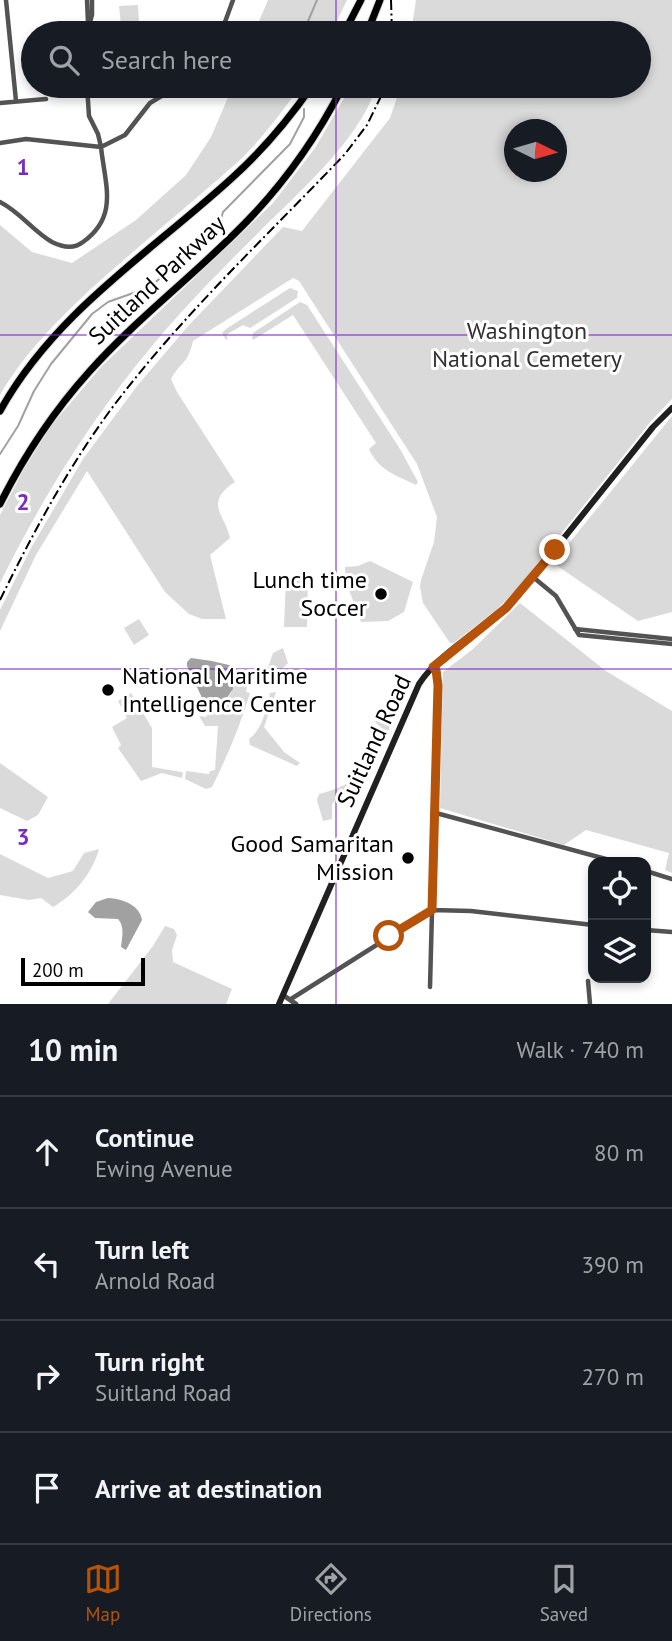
<!DOCTYPE html>
<html lang="en">
<head>
<meta charset="utf-8">
<style>
	:root { --surface:#171b24; --page:#242831; --text:#f1f3f6; --muted:#9ea1a6; --line:#363941; --accent:#b45309 }
	body { margin:0; font-family:"PT Sans",sans-serif; background:var(--page); color:var(--text) }
	.controls { position:absolute; right:21px; bottom:21px; display:grid; overflow:hidden; border-radius:14px; box-shadow:0 4px 10px #0003 }
	.controls button { width:63px; height:63px; display:grid; place-items:center; padding:0; border:0; border-bottom:2px solid var(--line); background:var(--surface); color:var(--text); font:35px sans-serif }
	.compass { position:absolute; left:504px; top:119px; width:63px; height:63px; border-radius:50%; background:var(--surface); box-shadow:0 4px 10px #0003; rotate:95deg }
	.scale { position:absolute; left:21px; bottom:18px; width:124px; box-sizing:border-box; padding-left:7px; border:4px solid #000; border-top:0; font-size:19px; line-height:24px; white-space:nowrap; color:#000; -webkit-text-stroke:5px #fff; paint-order:stroke }
	.stop { position:absolute; width:21px; height:21px; margin:-16px; border:5px solid #b45309; border-radius:50%; background:#fff }
	.stop.end { background:#b45309; border-color:#fff; box-shadow:0 2px 7px #0008 }
	.list { margin:0; padding:0; list-style:none }
	h2 { display:flex; justify-content:space-between; align-items:center; height:91px; margin:0; padding:0 28px; font-size:30px }
	h2 small { font-size:23px; font-weight:400; color:var(--muted) }
	.list li { display:grid; grid-template-columns:46px 1fr auto; gap:21px; align-items:center; box-sizing:border-box; height:112px; padding:0 28px; border-top:2px solid var(--line) }
	.list b { display:block; font-size:26px; white-space:nowrap }
	.list p { margin:0; font-size:23px; white-space:nowrap; color:var(--muted) }
	.list em { font-size:23px; font-style:normal; color:var(--muted) }
	.icon { flex:none; width:38px; height:38px; fill:none; stroke:currentColor; stroke-width:2; stroke-linecap:round; stroke-linejoin:round }
	.map { position:relative; flex:none; width:672px; height:1004px; overflow:hidden }
	.search { position:absolute; background:var(--surface); box-shadow:0 4px 10px #0003; left:21px; right:21px; top:21px; height:77px; display:flex; align-items:center; gap:18px; box-sizing:border-box; padding:0 24px; border-radius:38px; color:var(--muted); font-size:26px }
	.sheet { height:539px; background:var(--surface) }
	nav { display:flex; justify-content:space-around; align-items:center; box-sizing:border-box; height:98px; border-top:2px solid var(--line); background:var(--surface); font-size:19px; color:var(--muted) }
	nav a { display:grid; justify-items:center; gap:4px }
	nav .on { color:var(--accent) }
	.map>svg:first-child { display:block }
	.green { fill:#dadada; fill-rule:evenodd }
	.water { fill:#a1a1a1 }
	.lines { fill:none; stroke-linecap:round; stroke-linejoin:round }
	.stream { stroke:#a1a1a1; stroke-width:2 }
	.trunk-casing { stroke:#dbdbdb; stroke-width:9 }
	.minor { stroke:#535353; stroke-width:4.5 }
	.tertiary { stroke:#535353; stroke-width:5 }
	.secondary { stroke:#202020; stroke-width:6 }
	.trunk { stroke:#000; stroke-width:7 }
	.rail { stroke:#000; stroke-width:2; stroke-dasharray:10 3.5 2 3.5; stroke-linecap:butt }
	.route { stroke:#b45309; stroke-width:9 }
	.grid { fill:none; stroke:#7b2cbf; stroke-width:2; stroke-opacity:0.55 }
	.poi-dot { fill:#000; stroke:#fff; stroke-width:2.5 }
	.labels { text-anchor:middle; stroke-width:6; stroke-linejoin:round; paint-order:stroke }
	.street-label { font-size:24px; fill:#000; stroke:#fff }
	.park-label { font-size:24px; fill:#313131; stroke:#fff }
	.poi-label { font-size:24px; fill:#000; stroke:#fff; text-anchor:end }
	.grid-label { font-size:23px; text-anchor:middle; font-weight:bold; fill:#7b2cbf; stroke:#fff; stroke-width:6; stroke-linejoin:round; paint-order:stroke }
</style>
</head>
<body>
<div class="map">
<svg width="672" height="1004" viewBox="0 0 672 1004">
	<rect width="100%" height="100%" fill="#fff"/>
	<path class="green" d="M268 0H347L331 33H254Z
		M416 0H672V399L652 420 517 589 496 610 454 643H450L423 603 420 587 421 580 434 542 437 517 417 464 299 281 293 278 193 341C188 364 181 361 171 379L177 392 235 482C203 503 225 514 230 538L210 555 226 619H202L189 614 165 592 87 471 36 555 0 631V610L31 548 83 459 137 386 189 325 283 227 302 231 390 118 401 86H639V33H411ZM514 130H556V172H514Z
		M138 5 139 24 121 25 119 6Z
		M233 86H301C282 111 263 138 240 160 192 203 142 243 94 286 58 320 25 352 0 395V225L32 252 72 263 136 220 186 175 211 137Z
		M351 86H376C362 138 295 196 257 234 221 270 184 307 152 346 91 419 42 498 0 583V515L24 469 51 426 101 367 273 203 315 148Z
		M290 288 298 291 297 298 250 328 243 325 226 335 228 339 226 340 222 333 226 329Z
		M300 302 307 305 400 449 418 482 416 485C396 475 379 471 369 449L376 443 293 315 253 340 252 338 253 333Z
		M672 416V612L638 621 553 563Z
		M370 561 413 582 404 612 388 621 361 622 346 582 345 567 358 566Z
		M286 578H308L307 627H284Z
		M520 603 606 671 672 711V873L665 870 669 853 586 830 564 845 440 808 443 672 473 649Z
		M139 619 149 635 134 645 124 628Z
		M283 648 288 663 279 672 267 671 273 653Z
		M244 675 249 676 246 692 250 693C240 726 227 757 212 787L206 789 185 779 186 771 209 774 210 771 215 770 218 726H205L199 716 206 717C217 703 230 704 235 682L240 681Z
		M276 692 264 727 284 752 300 763 297 766 250 745 249 739C262 730 267 708 270 693Z
		M131 693 152 728V767L181 772 183 773 182 778 162 773 141 781 118 748 121 745 112 727 127 718 118 701Z
		M382 716 388 717 392 722 369 775 345 791 332 804V819L323 821 317 800 319 794C353 785 361 777 369 742L375 743 384 730 375 722Z
		M0 763 48 797 38 815 27 821 0 808Z
		M99 849C92 874 74 895 53 907L41 898 29 900 0 895V854L48 878 73 871 84 853Z
		M165 926 174 929 177 935 172 950 173 962 232 989 226 1004H108L153 946Z"/>
	<path class="water" d="M191 658 212 661 233 666V689L222 705 211 707 205 704 187 666V662Z
		M108 898C123 899 140 905 142 920L126 950 121 947C122 937 125 927 118 919L95 918 88 912 96 902Z"/>
	<g class="lines">
		<path class="stream" d="M303 33 317 0
			M291 86V87
			M0 454 18 426 34 391 51 364 92 314 108 302 150 287 190 252 217 233 223 212 290 144 304 117V109"/>
		<g class="trunk-casing">
			<path id="trunk" d="M344 33 361 0
				M367 33 380 0
				M0 411C55 312 150 253 232 178 262 151 289 119 312 86
				M0 504C24 456 53 412 89 372 139 316 200 271 251 217 288 178 319 133 343 86"/>
		</g>
		<path class="minor" d="M6 0 16 101
			M87 0 88 23
			M87 33 92 15V0
			M221 33 233 0
			M87 86 89 116 98 134 101 147 125 135 150 103 178 86
			M0 103 46 99
			M0 143 26 139 101 147C105 185 119 216 83 242 74 249 62 247 52 242 33 231 20 212 0 202
			M533 577 556 596 579 635 672 644
			M575 629 672 639
			M436 813 617 862
			M646 871 672 879
			M646 930 672 932
			M588 981 590 1004
			M430 987 438 685 436 670 433 667
			M291 999 432 910 471 911 593 925"/>
		<path class="tertiary" d="M283 995 296 1004"/>
		<path class="secondary" d="M279 1004 419 684C442 649 486 629 515 599L653 427 672 408"/>
		<use href="#trunk" class="trunk"/>
		<path class="rail" d="M391 0 392 33
			M0 600C32 535 66 471 109 412 178 319 265 238 345 154L367 125 386 86"/>
	</g>
	<g class="lines">
		<path class="route" d="M389 936 432 910 438 685 436 670 433 667 506 608 555 550"/>
	</g>
	<path class="grid" d="M336 0V33M336 86V1004M0 335H672M0 669H672"/>
	<g class="poi-dot">
		<circle cx="381" cy="594" r="7"/>
		<circle cx="108" cy="690" r="7"/>
		<circle cx="408" cy="858" r="7"/>
	</g>
	<g class="labels">
		<g class="street-label">
			<text transform="translate(157 280) rotate(-43)" y="8">Suitland Parkway</text>
			<text transform="translate(374 741) rotate(-65)" y="8">Suitland Road</text>
		</g>
		<g class="park-label">
			<text x="527" y="339">Washington<tspan x="527" dy="28">National Cemetery</tspan></text>
		</g>
		<g class="poi-label">
			<text x="367" y="588">Lunch time<tspan x="367" dy="28">Soccer</tspan></text>
			<text x="122" y="684" text-anchor="start">National Maritime<tspan x="122" dy="28">Intelligence Center</tspan></text>
			<text x="394" y="852">Good Samaritan<tspan x="394" dy="28">Mission</tspan></text>
		</g>
	</g>
	<g class="grid-label">
		<text x="23" y="175">1</text>
		<text x="23" y="510">2</text>
		<text x="23" y="845">3</text>
	</g>
</svg>
<div class="controls">
<button><svg class="icon" aria-label="locate" viewBox="0 0 24 24"><circle cx="12" cy="12" r="6"/><path d="M12 2v4M12 18v4M2 12h4M18 12h4"/></svg></button>
<button><svg class="icon" aria-label="layers" viewBox="0 0 24 24"><path d="M12 4l9 5-9 5-9-5zM3 14l9 5 9-5"/></svg></button>
</div>
<svg class="compass" viewBox="-18 -18 36 36"><path d="M0-13l5 13h-10z" fill="#e53935"/><path d="M0 13l5-13h-10z" fill="#9ea1a6"/></svg>
<div class="scale">200 m</div>
<div class="stop" style="left:389px;top:936px"></div>
<div class="stop end" style="left:555px;top:550px"></div>
<div class="search"><svg class="icon" aria-label="search" viewBox="0 0 24 24"><circle cx="10" cy="10" r="6"/><path d="M15 15l6 6"/></svg>Search here</div>
</div>
<section class="sheet">
<h2>10 min<small>Walk · 740 m</small></h2>
<ul class="list">
<li><svg class="icon" aria-label="ahead" viewBox="0 0 24 24"><path d="M12 20V5M6 11l6-6 6 6"/></svg><div><b>Continue</b><p>Ewing Avenue</p></div><em>80 m</em></li>
<li><svg class="icon" aria-label="left" viewBox="0 0 24 24"><path d="M17 20v-9H6M10 6l-5 5 5 5"/></svg><div><b>Turn left</b><p>Arnold Road</p></div><em>390 m</em></li>
<li><svg class="icon" aria-label="right" viewBox="0 0 24 24"><path d="M7 20v-9h11M14 6l5 5-5 5"/></svg><div><b>Turn right</b><p>Suitland Road</p></div><em>270 m</em></li>
<li><svg class="icon" aria-label="arrive" viewBox="0 0 24 24"><path d="M6 21V4h12l-3 4 3 4H6"/></svg><div><b>Arrive at destination</b></div></li>
</ul>
</section>
<nav>
<a class="on"><svg class="icon" aria-label="map" viewBox="0 0 24 24"><path d="M3 6l6-2 6 2 6-2v14l-6 2-6-2-6 2zM9 4v14M15 6v14"/></svg>Map</a>
<a><svg class="icon" aria-label="directions" viewBox="0 0 24 24"><path d="M12 3l9 9-9 9-9-9zM9 14v-3h6M13 9l2 2-2 2"/></svg>Directions</a>
<a><svg class="icon" aria-label="saved" viewBox="0 0 24 24"><path d="M7 4h10v16l-5-4-5 4z"/></svg>Saved</a>
</nav>
</body>
</html>
